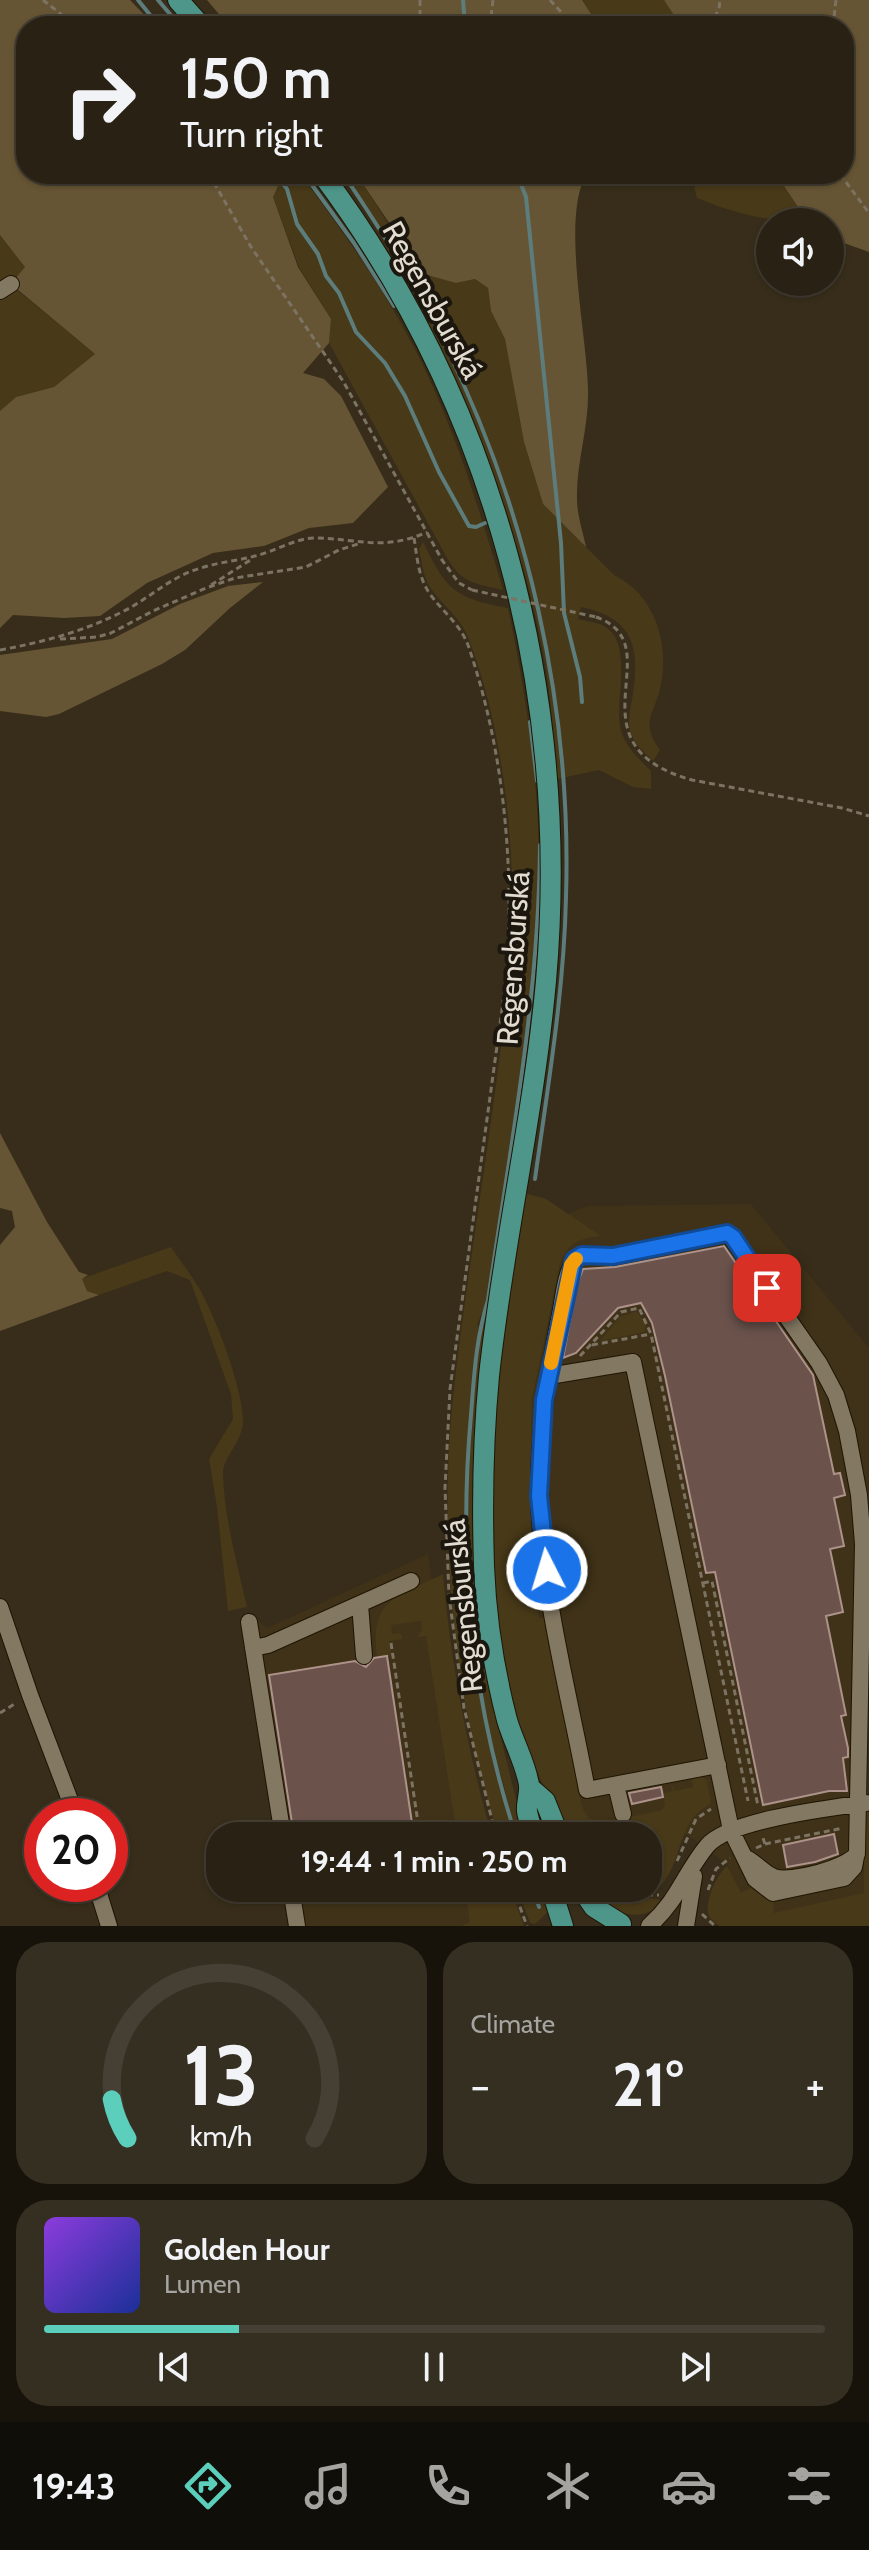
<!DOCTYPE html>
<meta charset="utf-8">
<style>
:root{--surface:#292214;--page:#352f22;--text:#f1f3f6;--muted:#a5a4a0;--line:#453f34;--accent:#5bcebc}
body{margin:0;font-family:Cabin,sans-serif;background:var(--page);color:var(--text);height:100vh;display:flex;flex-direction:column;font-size:30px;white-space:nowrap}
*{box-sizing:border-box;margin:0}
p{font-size:26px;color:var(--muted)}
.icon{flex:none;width:44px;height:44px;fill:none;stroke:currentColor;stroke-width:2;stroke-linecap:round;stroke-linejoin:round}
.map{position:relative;height:1926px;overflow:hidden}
.drawer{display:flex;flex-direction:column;gap:16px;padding:16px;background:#17130b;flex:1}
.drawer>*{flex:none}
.hud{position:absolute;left:16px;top:16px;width:838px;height:168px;border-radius:32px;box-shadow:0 2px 6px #0004,0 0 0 2px var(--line);background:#292214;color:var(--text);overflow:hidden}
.tools{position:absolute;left:756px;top:208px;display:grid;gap:16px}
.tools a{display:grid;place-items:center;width:88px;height:88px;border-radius:50%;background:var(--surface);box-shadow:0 2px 6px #0004,0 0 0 2px var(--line);font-size:40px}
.speed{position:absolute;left:24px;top:1798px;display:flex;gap:16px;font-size:40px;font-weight:700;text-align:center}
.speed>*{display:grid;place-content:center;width:104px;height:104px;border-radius:50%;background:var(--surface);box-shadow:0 2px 6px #0004,0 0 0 2px var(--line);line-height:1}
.speed .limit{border:12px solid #d22;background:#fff;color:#111}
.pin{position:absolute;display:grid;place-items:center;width:68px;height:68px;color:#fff;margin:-34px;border-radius:16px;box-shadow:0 4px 12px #0006}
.me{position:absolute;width:88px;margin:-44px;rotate:355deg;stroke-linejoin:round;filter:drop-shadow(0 0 6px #0008)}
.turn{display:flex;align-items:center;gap:28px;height:168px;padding:0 32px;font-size:36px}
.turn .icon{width:104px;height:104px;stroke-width:2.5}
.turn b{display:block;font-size:56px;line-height:68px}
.big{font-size:60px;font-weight:700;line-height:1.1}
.drawer .card{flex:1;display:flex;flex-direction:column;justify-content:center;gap:12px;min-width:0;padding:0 28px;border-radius:32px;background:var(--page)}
.drawer .dial{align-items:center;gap:0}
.dial svg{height:208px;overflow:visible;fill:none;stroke:var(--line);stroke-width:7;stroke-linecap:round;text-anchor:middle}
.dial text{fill:var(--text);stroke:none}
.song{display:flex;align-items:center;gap:24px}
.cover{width:96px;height:96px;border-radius:12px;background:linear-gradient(135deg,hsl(270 70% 55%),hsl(230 70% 35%))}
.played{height:8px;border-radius:4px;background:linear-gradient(90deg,var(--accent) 25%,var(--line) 25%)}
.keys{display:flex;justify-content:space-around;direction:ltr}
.heat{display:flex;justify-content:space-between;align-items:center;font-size:44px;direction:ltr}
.drawer .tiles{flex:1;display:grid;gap:16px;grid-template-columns:1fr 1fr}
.card:last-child{grid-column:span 2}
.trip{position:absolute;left:206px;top:1822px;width:456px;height:80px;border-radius:32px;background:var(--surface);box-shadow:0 2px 6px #0004,0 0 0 2px var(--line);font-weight:700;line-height:80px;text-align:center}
.dock{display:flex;height:128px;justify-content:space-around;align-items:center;background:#100e08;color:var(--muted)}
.dock .icon{width:56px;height:56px}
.dock .on{color:var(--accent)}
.dock b{font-size:36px;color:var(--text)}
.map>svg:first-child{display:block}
.built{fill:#3f3218}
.green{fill:#483918}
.forest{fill:#665534}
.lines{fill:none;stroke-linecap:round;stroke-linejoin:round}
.stream{stroke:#5c7d7c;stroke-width:4}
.building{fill:#6b534c;stroke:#ad928a;stroke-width:2}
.minor-casing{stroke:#1e1503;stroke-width:18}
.major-casing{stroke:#1e1503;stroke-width:22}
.path{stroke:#7c7363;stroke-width:3;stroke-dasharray:6 4;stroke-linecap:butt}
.minor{stroke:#837862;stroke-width:16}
.major{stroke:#4e958a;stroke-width:20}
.path-bridge{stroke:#7c7363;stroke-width:3;stroke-dasharray:6 4;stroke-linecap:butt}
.route-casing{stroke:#114b97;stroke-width:20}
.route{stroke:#1a73e8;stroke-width:14}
.slow{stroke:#f59e0b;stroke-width:14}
.labels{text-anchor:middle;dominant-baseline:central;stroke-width:8;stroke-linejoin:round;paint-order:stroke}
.street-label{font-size:30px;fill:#e2dcd0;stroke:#1b160e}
</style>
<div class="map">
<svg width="869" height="1926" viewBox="0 0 869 1926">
<rect width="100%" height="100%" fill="#372d1a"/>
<path class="built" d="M751 1204 869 1348 868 1895 754 1921 729 1874 728 1865 686 1834 676 1829 648 1836H582L545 1686 528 1515 531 1390 562 1222 570 1213 588 1206Z
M428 1554 465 1836H275L242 1622 257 1619 267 1628Z
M283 1888H473L478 1926H289Z"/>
<path class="green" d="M582 0H664L681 26H599Z
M268 174H300C344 233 387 293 420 359 456 433 480 511 503 590 474 583 462 584 446 556L329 343 331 319 299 267 273 197Z
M340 174H356L395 234 456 283 475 279 488 288 491 311 505 339 524 442 543 504 614 575C657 596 671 648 659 693 651 718 642 725 660 750L653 761C644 752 633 743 630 731 627 719 631 706 633 694 640 646 633 618 581 607L578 619C585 621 595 622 602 625 636 642 613 701 621 731 626 747 639 759 651 771V789L633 787 599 770 557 779C553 742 552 706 546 670 526 547 478 432 426 320L421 304 369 216Z
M691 174H776L808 222C768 222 733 213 697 198Z
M0 235 26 267 11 285 95 354 54 387 16 397 0 411Z
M423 542C447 591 455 598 508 608 526 694 539 779 539 867 538 1013 509 1156 487 1300L477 1325 479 1327 469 1423 465 1515 478 1344 489 1300 498 1247 481 1630 491 1698 525 1836H517L482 1704 469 1602 465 1523C463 1545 465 1568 467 1590 472 1675 491 1755 515 1836H499C460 1721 445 1593 448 1472 450 1405 460 1339 469 1273 485 1163 502 1053 513 943 514 841 505 734 468 637 460 616 439 603 428 584 423 573 421 560 419 549Z
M525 1193 546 1199 601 1236C580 1238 568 1243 560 1263L532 1399 530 1512 539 1618H545L582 1807 588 1818 603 1823 662 1810 665 1805 660 1782 665 1793 673 1791 670 1781 675 1791 693 1787 691 1776 697 1775 707 1780 711 1804C675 1819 684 1869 655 1891L631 1888 589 1892 587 1888H648V1836H565C545 1787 518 1735 507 1683 474 1520 499 1354 525 1193Z
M171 1247C180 1261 191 1274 199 1288 215 1315 244 1391 243 1422 242 1442 223 1458 223 1473 224 1517 237 1563 247 1607L228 1611 217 1507 209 1459 233 1419 231 1394 190 1280 167 1271 99 1295 87 1291 81 1279Z
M637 1311 646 1325 644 1332 600 1341 620 1317Z
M443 1574C451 1664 467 1749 492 1836H457L426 1636 417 1637 422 1629 421 1621 391 1625 392 1634 400 1633 403 1639 389 1641 392 1656 377 1658C369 1598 397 1597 443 1574Z
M869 1810V1926H719C718 1925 709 1917 709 1916 703 1905 717 1873 727 1866L741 1893 751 1888 764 1897 773 1898 774 1913 864 1893V1814Z
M465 1888H510L524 1926H461L470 1922Z
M517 1888H532L539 1908 534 1888H541L549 1911 535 1924 530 1923Z
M631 1895 667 1901C640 1922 624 1917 596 1900Z"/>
<path class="forest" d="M0 0H130L155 26H26V174H270L278 186 273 197 298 267 331 319 329 343 303 373 324 379 341 396 388 487 353 523 309 528 264 546 213 553 147 583 100 616 64 618 13 615 0 628V411L16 397 54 387 95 354 11 284 25 267 0 235Z
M207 0H582L599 26H229Z
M664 0H869V252L830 238V222H808L776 174H844V26H681Z
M356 174H587C560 214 588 340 588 391 589 427 576 463 577 499 577 515 583 532 586 547L543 504 524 442 505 339 491 311 488 288 475 279 456 283 424 274Z
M263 582 230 608 185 650 162 664 59 714 46 717 0 711V655L112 639 180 604 228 586Z
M0 1133 47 1222 79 1272 88 1275 82 1279 87 1291 99 1295 0 1331V1245L15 1227 12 1211 0 1208Z"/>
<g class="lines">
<path class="stream" d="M138 0 159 26
M158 0 180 26
M463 0 465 26
M275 174 287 189 297 224 318 254 326 276 339 293 356 332 385 363 405 396 439 472 469 526 476 527 485 523
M304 174 354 243 394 306
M517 174 526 197 561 543 564 613 580 677 582 702
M344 175C380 229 415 283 443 341 528 511 572 707 566 897 564 992 548 1085 535 1179
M530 722 537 781
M516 1836C471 1699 458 1558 471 1415 474 1376 476 1338 488 1300 510 1149 539 999 540 845
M533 1888 539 1907"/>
</g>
<path class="building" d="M724 1246 813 1375 834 1474 840 1473 845 1495 834 1498 844 1546 830 1549 843 1612 826 1616 846 1715 841 1716 848 1748V1757L843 1758 847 1791H829L763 1805 715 1572 706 1573 665 1376 652 1323 641 1303 618 1308 576 1353 563 1358 577 1284 583 1269 615 1267Z
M387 1656 414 1836H294L269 1675 355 1661 366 1667 374 1658Z
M661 1787 663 1797 632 1804 629 1793Z
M834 1834 838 1854 815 1862 787 1867 783 1845Z"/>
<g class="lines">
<defs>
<path id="minor" d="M0 291 11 284
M549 1376 633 1362 731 1830 755 1879 773 1893 844 1878 854 1867 857 1851 863 1544 859 1495 847 1431 836 1395 819 1363 729 1234 613 1256 582 1255C565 1263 564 1297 560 1315 548 1374 538 1435 539 1496 542 1595 569 1693 587 1790L718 1765
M360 1604 364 1656
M0 1607 30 1695 76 1816
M249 1622 283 1836
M253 1648 268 1645 411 1581
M616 1785 623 1814
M748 1859C757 1864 765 1874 774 1877 791 1883 847 1868 857 1854
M96 1884 109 1926
M291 1888 297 1926
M649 1926C679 1899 684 1874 707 1846 728 1820 831 1808 866 1803
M686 1926 694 1876"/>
<path id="major" d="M178 0 201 26
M322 174C495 405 571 695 546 981 534 1114 503 1244 489 1376 483 1439 482 1502 484 1566 486 1617 494 1670 507 1720 513 1741 526 1764 529 1785 530 1794 526 1803 527 1811 528 1819 532 1828 534 1836
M529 1787 545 1801 559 1836
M551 1888 563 1926
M581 1888 594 1907 621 1924"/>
</defs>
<use href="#minor" class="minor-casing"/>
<use href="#major" class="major-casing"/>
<path class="path" d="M43 0 76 26
M420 0V26
M550 0 574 26
M490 26 493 0
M710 26 719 9 720 0
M833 26 836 0
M209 174 251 247 343 381 442 560 459 583 472 590
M840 174 869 213
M414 538C417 556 418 575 428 591 441 611 459 622 468 645 504 750 514 863 507 973L450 1389 445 1488 449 1596 464 1708 496 1836
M211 585 252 559
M596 617C675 645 563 744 692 780L842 808 869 816
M60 639 97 637 111 633 153 611 206 588 235 578 306 567 339 550 358 544
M0 650C43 642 82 632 122 612 149 599 171 576 201 568 219 562 237 561 255 556 273 552 294 539 313 538 356 538 383 552 427 532
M592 1345 651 1334
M580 1356 621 1312 639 1308 651 1334 748 1801
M703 1583 712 1581 758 1806
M391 1643 420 1836
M0 1713 16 1703
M765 1844 843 1828
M756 1848 765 1844 763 1838
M677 1861 696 1819 711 1809
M513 1888 527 1926
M708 1890 716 1869 730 1858
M607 1894 659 1895
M702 1914 715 1926"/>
<use href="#minor" class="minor"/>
<use href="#major" class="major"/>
<path class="path-bridge" d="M472 590 596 617"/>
</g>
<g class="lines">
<defs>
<path id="route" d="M547 1570 539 1496 544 1400 574 1260 582 1255 613 1256 727 1233 733 1237 767 1288"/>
</defs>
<use href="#route" class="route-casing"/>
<use href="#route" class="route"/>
<path class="slow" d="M551 1363 571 1265 576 1259"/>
</g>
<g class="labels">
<g class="street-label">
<text transform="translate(433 300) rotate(61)">Regensburská</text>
<text transform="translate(513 958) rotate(-86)">Regensburská</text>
<text transform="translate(463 1606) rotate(-96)">Regensburská</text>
</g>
</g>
</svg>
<div class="tools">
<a><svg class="icon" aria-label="sound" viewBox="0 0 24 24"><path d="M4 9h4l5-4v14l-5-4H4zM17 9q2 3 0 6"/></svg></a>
</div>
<div class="speed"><div class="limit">20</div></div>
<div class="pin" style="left:767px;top:1288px;background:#d93025"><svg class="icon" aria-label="arrive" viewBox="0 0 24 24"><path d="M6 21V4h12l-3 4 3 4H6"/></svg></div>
<svg class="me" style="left:547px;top:1570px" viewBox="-20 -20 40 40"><circle r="17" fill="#1a73e8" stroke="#fff" stroke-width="3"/><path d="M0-11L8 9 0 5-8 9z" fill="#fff"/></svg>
<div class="trip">19:44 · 1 min · 250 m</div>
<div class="hud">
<div class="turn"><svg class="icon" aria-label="right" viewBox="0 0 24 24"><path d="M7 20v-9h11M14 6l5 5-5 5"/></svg><div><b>150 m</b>Turn right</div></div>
</div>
</div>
<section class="drawer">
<div class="tiles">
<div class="card dial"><svg viewBox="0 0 100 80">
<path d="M14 69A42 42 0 1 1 86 69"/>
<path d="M14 69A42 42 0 0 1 8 54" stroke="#5bcebc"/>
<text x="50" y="56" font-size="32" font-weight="700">13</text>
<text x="50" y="72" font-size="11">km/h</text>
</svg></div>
<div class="card"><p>Climate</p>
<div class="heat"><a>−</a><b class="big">21°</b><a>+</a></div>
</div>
<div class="card">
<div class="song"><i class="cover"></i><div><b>Golden Hour</b><p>Lumen</p></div></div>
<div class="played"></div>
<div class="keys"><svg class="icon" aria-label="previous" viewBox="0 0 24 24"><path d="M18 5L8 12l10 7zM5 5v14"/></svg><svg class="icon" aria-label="pause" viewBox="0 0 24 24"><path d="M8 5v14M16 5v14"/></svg><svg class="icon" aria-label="next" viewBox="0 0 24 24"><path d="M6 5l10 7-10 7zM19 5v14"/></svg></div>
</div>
</div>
</section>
<nav class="dock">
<b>19:43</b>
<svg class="icon on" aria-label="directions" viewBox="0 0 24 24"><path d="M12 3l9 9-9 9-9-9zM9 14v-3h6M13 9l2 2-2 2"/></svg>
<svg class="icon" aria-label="music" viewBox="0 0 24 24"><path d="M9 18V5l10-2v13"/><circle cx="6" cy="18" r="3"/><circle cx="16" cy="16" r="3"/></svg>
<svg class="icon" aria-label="phone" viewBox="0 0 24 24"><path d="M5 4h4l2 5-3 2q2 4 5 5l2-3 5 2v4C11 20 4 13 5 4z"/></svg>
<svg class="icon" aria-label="climate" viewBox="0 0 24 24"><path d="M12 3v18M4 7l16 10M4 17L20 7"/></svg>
<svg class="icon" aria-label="car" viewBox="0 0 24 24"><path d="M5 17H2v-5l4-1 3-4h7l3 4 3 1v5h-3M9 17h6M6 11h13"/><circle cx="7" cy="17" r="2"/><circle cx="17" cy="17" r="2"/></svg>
<svg class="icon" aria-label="filters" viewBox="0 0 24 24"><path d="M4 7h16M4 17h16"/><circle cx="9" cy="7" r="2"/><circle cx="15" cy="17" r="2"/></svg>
</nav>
